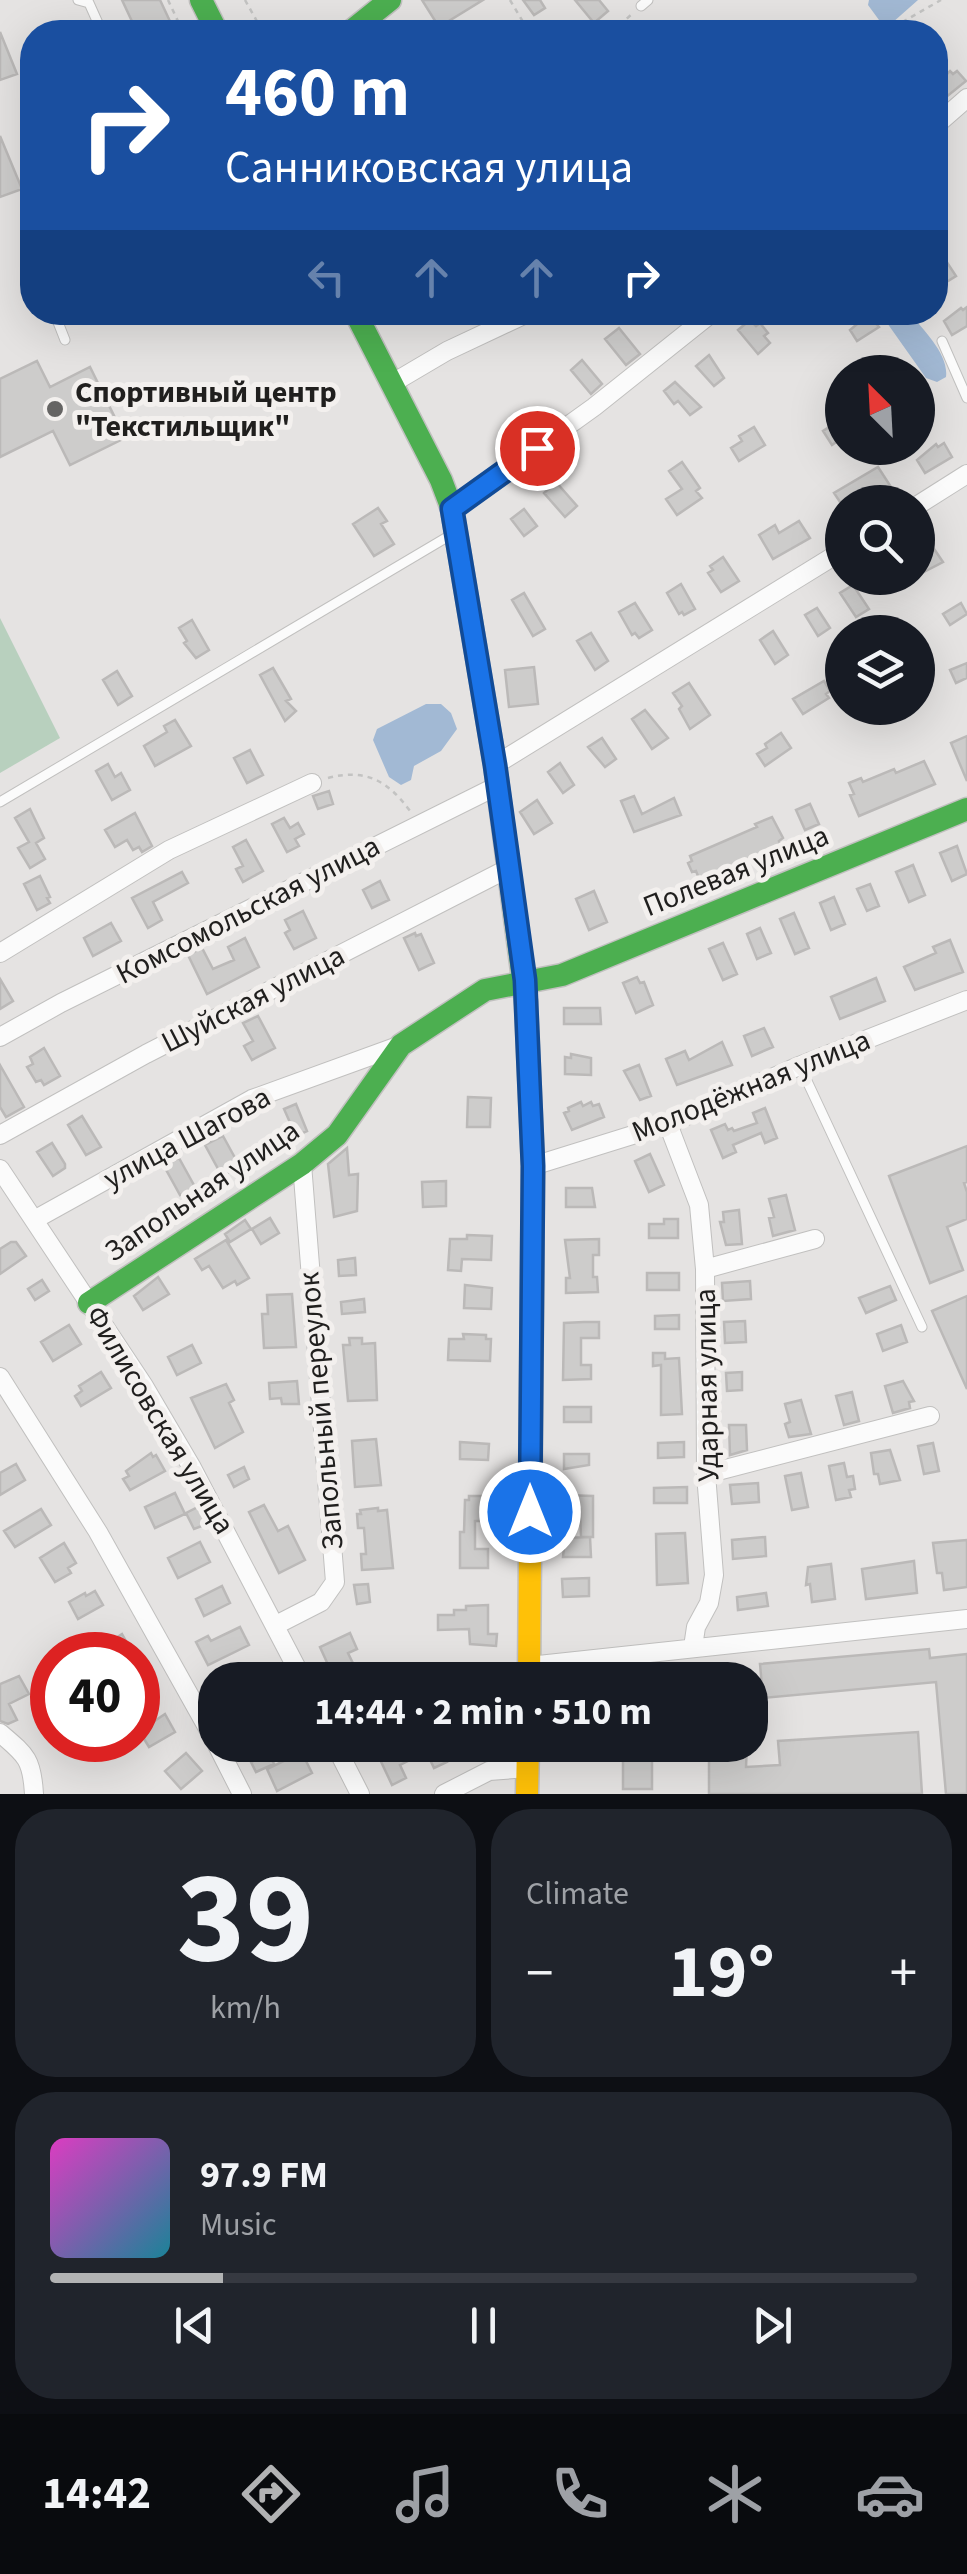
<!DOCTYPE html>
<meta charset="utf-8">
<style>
:root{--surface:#171b24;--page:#20242c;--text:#f1f3f6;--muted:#9ea1a6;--line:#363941;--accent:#b2b3b4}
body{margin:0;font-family:"Source Sans 3",sans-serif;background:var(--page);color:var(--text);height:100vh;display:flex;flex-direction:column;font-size:38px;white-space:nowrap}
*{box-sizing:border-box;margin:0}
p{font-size:32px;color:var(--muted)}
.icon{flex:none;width:55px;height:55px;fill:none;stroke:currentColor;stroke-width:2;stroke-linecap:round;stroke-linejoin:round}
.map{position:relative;height:1794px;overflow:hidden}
.drawer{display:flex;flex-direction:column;gap:15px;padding:15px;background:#0d0f14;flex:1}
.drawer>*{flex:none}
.hud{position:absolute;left:20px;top:20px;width:928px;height:305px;border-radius:40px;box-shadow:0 10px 40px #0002;background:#1a4fa0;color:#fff;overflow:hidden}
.needle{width:65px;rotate:336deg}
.controls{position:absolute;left:825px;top:355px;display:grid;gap:20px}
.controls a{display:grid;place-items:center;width:110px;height:110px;border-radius:50%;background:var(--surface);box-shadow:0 10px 40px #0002;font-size:50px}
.speed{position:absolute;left:30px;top:1632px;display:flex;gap:20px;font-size:50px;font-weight:700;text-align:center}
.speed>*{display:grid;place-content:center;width:130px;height:130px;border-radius:50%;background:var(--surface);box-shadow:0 10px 40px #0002;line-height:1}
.speed .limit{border:15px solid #d22;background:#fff;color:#111}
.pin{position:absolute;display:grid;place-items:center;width:85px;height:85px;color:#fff;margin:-42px;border:5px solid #fff;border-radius:50%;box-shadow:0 2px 10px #0007}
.me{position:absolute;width:110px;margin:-55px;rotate:0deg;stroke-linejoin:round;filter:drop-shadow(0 0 8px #0008)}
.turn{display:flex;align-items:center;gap:35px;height:210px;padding:0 40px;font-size:45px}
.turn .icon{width:130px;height:130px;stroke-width:2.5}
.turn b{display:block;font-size:70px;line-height:85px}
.lanes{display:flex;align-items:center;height:95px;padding:0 40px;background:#0003;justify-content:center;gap:50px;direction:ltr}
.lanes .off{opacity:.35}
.big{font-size:75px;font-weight:700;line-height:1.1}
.drawer .tile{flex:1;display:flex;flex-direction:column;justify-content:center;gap:15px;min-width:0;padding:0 35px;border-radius:40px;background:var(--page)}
.drawer .dial{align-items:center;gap:0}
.dial b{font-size:130px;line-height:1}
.song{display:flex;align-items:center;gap:30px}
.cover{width:120px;height:120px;border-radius:15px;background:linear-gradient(135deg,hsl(310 70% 55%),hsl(190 70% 35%))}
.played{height:10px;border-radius:5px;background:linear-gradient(90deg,var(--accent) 20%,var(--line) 20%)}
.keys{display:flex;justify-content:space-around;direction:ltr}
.heat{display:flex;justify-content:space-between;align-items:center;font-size:55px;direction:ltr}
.drawer .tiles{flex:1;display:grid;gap:15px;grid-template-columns:1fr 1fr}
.tile:last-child{grid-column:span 2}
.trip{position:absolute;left:198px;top:1662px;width:570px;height:100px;border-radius:40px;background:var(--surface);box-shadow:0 10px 40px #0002;font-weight:700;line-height:100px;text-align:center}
.tab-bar{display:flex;height:160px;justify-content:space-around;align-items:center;background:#090b0e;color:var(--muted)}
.tab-bar .icon{width:70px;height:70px}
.tab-bar .active{color:var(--accent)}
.tab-bar b{font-size:45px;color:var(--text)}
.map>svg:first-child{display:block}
.green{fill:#b8d0be}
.water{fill:#a2b9d4}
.building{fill:#cdcccb;stroke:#bbb9b8;stroke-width:2.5}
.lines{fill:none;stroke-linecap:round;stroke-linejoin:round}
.lane-casing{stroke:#c1c0bf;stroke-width:11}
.street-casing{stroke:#c1c0bf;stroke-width:20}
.fast-casing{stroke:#c1c0bf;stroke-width:25}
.slow-casing{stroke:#c1c0bf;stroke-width:25}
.path{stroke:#c3c3c2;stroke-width:2.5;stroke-dasharray:5 5;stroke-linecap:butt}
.lane{stroke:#fbfbfb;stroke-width:9}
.street{stroke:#fbfbfb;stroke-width:18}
.fast{stroke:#4caf50;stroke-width:22}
.slow{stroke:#ffc107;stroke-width:22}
.route-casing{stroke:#114b97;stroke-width:25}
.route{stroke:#1a73e8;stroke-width:18}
.poi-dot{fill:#656463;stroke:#f3f0ee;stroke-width:4}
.labels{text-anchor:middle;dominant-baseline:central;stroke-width:10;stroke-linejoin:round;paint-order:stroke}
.poi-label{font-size:30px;font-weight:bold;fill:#201f1e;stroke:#f3f0ee;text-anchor:start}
.street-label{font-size:30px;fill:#201f1e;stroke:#f3f0ee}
</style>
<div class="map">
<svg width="967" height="1794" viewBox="0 0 967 1794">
<rect width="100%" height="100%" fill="#e5e3e2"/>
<path class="green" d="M0 618 60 738 0 773Z"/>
<path class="water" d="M869 0H918L892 23 879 20 868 5Z
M880 313H910C923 330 949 354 946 377L937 382 926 378Z
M426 704H441L451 713 457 729 441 751 414 766 411 780 401 785 389 777 373 740 377 729Z"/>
<path class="building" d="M122 0H160L175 32H137Z
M422 0H483L439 27Z
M523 0H540L545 8 534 15Z
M575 0H599L608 11 594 23Z
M0 32 17 74 0 80Z
M935 69 943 78 950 71 953 74 957 71 966 81 935 106Z
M0 136 22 189 0 197Z
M935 244 956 276 935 289Z
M967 307V326L952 335 944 321 961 308 963 310Z
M868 315 879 327 857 341 850 330Z
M750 320 756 326 760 323 768 333 764 336 770 343 758 354 738 330Z
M619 328 640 354 626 365 605 339Z
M709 355 724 378 714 386 696 366Z
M582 360 602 384 591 394 571 370Z
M37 361 50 387 90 367 125 438 70 465 53 431 0 457V379Z
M675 382 701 407 690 415 678 401 674 404 664 391Z
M842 419V438L832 445 823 431Z
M754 427 765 445 739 461 731 448 742 441 739 436Z
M944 443 952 457 925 473 917 460 936 444 938 447Z
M682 462 700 488 696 491 702 498 677 515 666 499 682 489 669 471Z
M878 467 893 490 873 502H840L834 493Z
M556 482 577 506 565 517 544 493Z
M378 508 387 521 381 524 394 544 374 556 353 524Z
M524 509 537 526 524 536 511 519Z
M799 521 810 538 773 559 759 535 775 525 779 533Z
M928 540 943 562 918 575V546Z
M723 557 739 581 721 592 708 573 713 570 710 566Z
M681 584 695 609 684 615 682 612 679 614 667 593Z
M853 585 869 609 856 617 840 593Z
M524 593 545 629 533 636 512 600Z
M635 603 652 630 639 638 635 633 632 635 619 612Z
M961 603 967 614 950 625 943 614Z
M817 608 830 628 818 636 805 615Z
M192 620 209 650 196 658 184 643 187 641 179 628Z
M773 631 788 655 775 664 760 640Z
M591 633 608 661 595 670 577 641Z
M967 663V678L956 683 950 670Z
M534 667 538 704 509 707 505 670Z
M273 668 291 699 286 701 296 711 285 721 260 675Z
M117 671 132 696 118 705 103 680Z
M824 681 830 691 826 694 829 698 803 714 793 699Z
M689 683 710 715 690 729 679 709 682 706 673 693Z
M645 710 668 738 652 749 632 719Z
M175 720 191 746 155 766 144 746 167 732 164 726Z
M781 733 791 748 765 766 757 754 767 748 765 744Z
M967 736V781L951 743Z
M602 738 616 759 605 767 588 747Z
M250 750 263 775 247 783 234 758Z
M924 761 935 784 859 816 850 795 854 794 849 783 861 778 863 782 894 769 896 773Z
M560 763 574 785 563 793 548 772Z
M108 764 115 777 121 773 130 790 112 800 96 771Z
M329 791 333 804 318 809 313 796Z
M634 796 642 814 674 798 681 815 634 832 621 801Z
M537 800 552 823 534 834 520 812Z
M810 804 819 824 805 830 796 810Z
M30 809 44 838 36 843 45 859 30 868 18 848 29 842 15 818Z
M135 813 152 846 142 852 139 847 133 850 127 840 115 847 105 830Z
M772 817 783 838 779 841 781 845 700 881 696 871 692 872 688 863 692 861 690 856 757 827 755 824Z
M284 818 290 828 298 823 304 834 295 839 299 846 287 852 272 824Z
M246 840 263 871 243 882 236 869 243 866 233 847Z
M957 846 967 874 952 881 940 853Z
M913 865 925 895 909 902 896 872Z
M182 872 188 883 153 902 162 920 148 928 132 898Z
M40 876 50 897 47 898 50 903 37 910 24 884Z
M380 881 389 900 372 908 363 890Z
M870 884 879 906 867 911 857 889Z
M594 891 607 922 589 930 576 899Z
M834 897 845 924 831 930 820 903Z
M303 911 316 938 294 949 285 933 290 930 285 920Z
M794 913 809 948 795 954 780 919Z
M111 923 121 941 93 956 84 938Z
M760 928 771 953 757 959 747 934Z
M415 933 416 936 421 934 434 963 419 970 404 938Z
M245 938 259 967 207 994 188 955 202 948 213 969 234 960 228 947Z
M950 940 963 972 915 990 904 967 936 953 933 947Z
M723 943 737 974 723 980 709 949Z
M637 977 640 983 644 982 653 1005 636 1013 623 983Z
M876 978 885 1001 840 1019 831 997Z
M0 979 13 1001 0 1009Z
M564 1008H600L601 1024H564Z
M258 1016 275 1048 252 1060 244 1046 253 1041 243 1023Z
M764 1028 773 1047 752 1056 744 1036Z
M722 1042 732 1065 677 1085 666 1059 685 1051 689 1060Z
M44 1048 60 1076 44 1085 41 1080 36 1082 27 1067 33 1064 30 1057Z
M571 1054 591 1058V1075L565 1074V1057L571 1058Z
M0 1065 24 1107 6 1117 0 1107Z
M639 1065 651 1096 640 1100 624 1071Z
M468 1097 491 1098 490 1127H467Z
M581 1102 583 1106 591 1102 593 1106 599 1104 604 1117 572 1130 564 1113 569 1111 568 1108Z
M296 1104 307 1131 296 1136 284 1109Z
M765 1108 777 1138 765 1143 761 1133 733 1145 736 1152 723 1158 711 1130 725 1124 728 1130 732 1128 734 1131 757 1123 753 1113Z
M82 1116 101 1147 86 1155 68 1125Z
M223 1136 240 1167 222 1176 205 1145Z
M52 1143 65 1164V1168L53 1176 37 1152Z
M967 1146V1182L964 1183 967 1192V1219L947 1227 963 1270 930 1283 889 1176Z
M347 1148 349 1175 358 1174 357 1211 334 1217 328 1164Z
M650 1154 664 1185 649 1192 635 1161Z
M179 1158 195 1187 180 1195 164 1166Z
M446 1181V1206L423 1207 422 1182Z
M566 1188H592L595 1207H566Z
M786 1195 795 1230 773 1236 769 1218 774 1217 769 1199Z
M739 1210 742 1244 726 1245 720 1222H724L723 1212Z
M270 1218 279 1233 261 1244 252 1229Z
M664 1219H678V1238H649V1224H664Z
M245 1220 251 1229 230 1242 225 1234Z
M467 1235 492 1236 491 1260 462 1259 461 1271 448 1270 450 1239H467Z
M599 1239V1255H593V1277H597L598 1292 566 1293V1278H570L565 1240Z
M226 1240 249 1278 237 1285 235 1281 223 1288 209 1266 202 1270 195 1259Z
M11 1242H16L26 1256 0 1274V1249Z
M355 1258 356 1275 339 1276 338 1260Z
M647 1273H679V1290H647Z
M158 1277 169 1294 143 1310 134 1296Z
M42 1280 49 1291 35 1300 28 1289Z
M750 1281 751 1299 723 1301 722 1283Z
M465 1285 492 1288 491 1309 464 1308Z
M890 1286 896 1300 866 1313 859 1298Z
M292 1294 296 1347 264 1348 262 1314H268L267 1295Z
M967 1296V1389L932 1311Z
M364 1299 365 1312 342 1314 341 1302Z
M679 1315V1329H655V1316Z
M745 1321 746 1342 725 1343 724 1322Z
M584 1322H599V1338H581V1365H591V1379L563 1380 564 1323Z
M69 1325 81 1344 53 1361 41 1342Z
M901 1325 907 1342 883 1351 877 1334Z
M463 1334 486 1335V1339H491L490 1361 448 1360 449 1339H464Z
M349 1338H362V1344L375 1343 377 1400 348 1401 343 1345H350Z
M192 1345 201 1363 177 1375 168 1357Z
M653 1353H665V1359L679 1358 682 1414 661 1415V1365L653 1366Z
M101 1372 111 1388 81 1406 75 1396 82 1391 79 1386Z
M742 1372V1390L727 1391 726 1373Z
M297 1381 299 1404H282L281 1398 270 1399 269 1383Z
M903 1381 914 1401 909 1402 910 1408 893 1413 885 1386Z
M226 1384 234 1400 229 1403 243 1432 215 1448 191 1398Z
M852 1392 859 1421 844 1425 836 1396Z
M801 1400 811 1434 789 1437 785 1424 790 1422 785 1404Z
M564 1407H591V1422H564Z
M729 1425H746L747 1450 730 1455Z
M376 1439 381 1485 355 1487 352 1441Z
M460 1442 489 1444 488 1460 460 1459Z
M684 1442V1457L658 1458V1443Z
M933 1443 939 1471 924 1474 918 1446Z
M890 1450 900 1480 880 1484 878 1474H874L871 1453Z
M151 1453 153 1457 156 1455 165 1471 130 1490 123 1479 129 1476 126 1471Z
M564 1454H589V1465L564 1469Z
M844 1463 847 1477 853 1476 855 1489 849 1490 851 1497 836 1500 829 1466Z
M16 1464 25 1480 0 1495V1473Z
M244 1467 249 1479 234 1487 228 1475Z
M801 1473 808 1507 792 1510 785 1476Z
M758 1483 759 1502 732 1504 730 1485Z
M687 1487V1503H654V1488Z
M175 1493 185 1514 155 1528 145 1507Z
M562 1495 593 1496V1537H581L580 1509H562Z
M469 1496H488L487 1521H475V1549H488V1568H460V1532H464L465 1500H469Z
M264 1505 278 1531 288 1526 305 1560 279 1573 249 1512Z
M198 1507 207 1524 194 1529 186 1513Z
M378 1508V1511L387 1510 393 1568 362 1570 361 1554H366L364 1528H358L357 1514H361L360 1510Z
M41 1509 51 1525 15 1547 4 1531Z
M685 1533 688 1583 657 1585 656 1534Z
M590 1537 591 1557H563L565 1538Z
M765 1537 766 1556 733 1559 732 1540Z
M967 1540V1587L944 1590 942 1573H937L933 1543Z
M200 1542 210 1562 178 1578 168 1558Z
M64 1543 76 1563 68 1568 71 1573 55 1582 40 1558Z
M914 1561 917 1593 866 1599 862 1569Z
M831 1564 835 1599 812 1602 810 1584 806 1585 808 1567Z
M589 1578V1596L563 1597 562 1579Z
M368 1584 370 1602 357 1604 354 1585Z
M222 1586 230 1603 204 1616 196 1599Z
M95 1591 103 1605 78 1619 69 1602 85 1593 86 1596Z
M766 1593 768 1606 738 1610 737 1597Z
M488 1605V1634H497L496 1646 470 1644 469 1629 438 1630V1615H454V1610H466V1606Z
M240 1627 249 1645 208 1665 196 1642 208 1636 211 1641Z
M350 1633 357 1649 348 1653 361 1680H335L320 1647Z
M122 1634 134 1655H98L112 1647 110 1642Z
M929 1649 930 1658 967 1654V1794H946L936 1682 763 1698 760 1664Z
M263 1667 269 1680H235Z
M138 1668 153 1694 138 1704Z
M19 1676 29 1694 9 1704 17 1720 8 1724 0 1721V1684Z
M165 1714 175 1732 149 1747 141 1734 149 1730 147 1726Z
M918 1732 922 1794H709V1745H747L746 1767 780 1765 778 1741Z
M439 1745 447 1762 434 1768 426 1751Z
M623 1745H652V1789H623Z
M391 1746 394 1752 406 1746 412 1759 400 1765 406 1778 392 1785 377 1753Z
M186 1753 202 1771 181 1789 165 1771Z
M269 1754 274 1764 256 1772 251 1762Z
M298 1754 301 1759 304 1757 312 1773 277 1791 267 1769Z"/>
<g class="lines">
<defs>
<path id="lane" d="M78 0 89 3 102 32
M641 6 648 0
M32 193 30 226 32 245
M54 312 65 340
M942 341 967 398
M0 802 454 533
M800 1066 922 1327"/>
<path id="street" d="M935 126 967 98
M391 384 447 351 530 312
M918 505 967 474
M452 509 594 407 713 312
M495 765 842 551
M0 953 169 850 312 783
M0 1037 61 1003 497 786
M668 1124 699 1205 705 1269 706 1474 714 1575 709 1603 696 1627 693 1647
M0 1135 146 1054 509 868
M533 1166 668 1124 799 1066 967 1000
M0 1169 144 1386 191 1466 303 1680
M34 1220 252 1099 401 1045
M705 1269 815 1239
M0 1377 98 1532 215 1741
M706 1474 930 1416
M276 1625 321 1602 335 1582 302 1164
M529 1666 967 1619
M0 1733C26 1755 32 1759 34 1794
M217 1745 242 1794
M335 1745 360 1794
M444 1794 489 1771 528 1768"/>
<path id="fast" d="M201 0 217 32
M350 32 390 0
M355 312 441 480 452 509 495 765 526 1002
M89 1303 302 1164 337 1135 401 1045 485 990 562 975 967 809"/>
<path id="slow" d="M526 1002 533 1166 529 1680
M527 1794 528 1745"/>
</defs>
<use href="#lane" class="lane-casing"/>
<use href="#street" class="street-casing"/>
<use href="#fast" class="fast-casing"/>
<use href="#slow" class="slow-casing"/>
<path class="path" d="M168 0 183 32
M245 0 263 32
M510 0 529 32
M612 32 633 13
M885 32 941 0
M328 778C366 768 388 781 410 811"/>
<use href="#lane" class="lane"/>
<use href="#street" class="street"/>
<use href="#fast" class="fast"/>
<use href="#slow" class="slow"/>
</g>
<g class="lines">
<defs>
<path id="route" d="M530 1512 533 1166 525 980 495 765 452 509 537 448"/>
</defs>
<use href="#route" class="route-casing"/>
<use href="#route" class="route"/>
</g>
<circle class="poi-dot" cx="55" cy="409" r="10"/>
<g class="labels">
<g class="poi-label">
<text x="75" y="392">Спортивный центр<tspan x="75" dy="34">"Текстильщик"</tspan></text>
</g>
<g class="street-label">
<text transform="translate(736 871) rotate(-22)">Полевая улица</text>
<text transform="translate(248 910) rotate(-27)">Комсомольская улица</text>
<text transform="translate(253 999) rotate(-27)">Шуйская улица</text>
<text transform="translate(751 1086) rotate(-22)">Молодёжная улица</text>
<text transform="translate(187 1138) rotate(-28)">улица Шагова</text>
<text transform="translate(202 1191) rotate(-34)">Запольная улица</text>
<text transform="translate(707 1385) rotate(-91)">Ударная улица</text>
<text transform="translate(321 1411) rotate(-95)">Запольный переулок</text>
<text transform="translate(160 1420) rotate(59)">Филисовская улица</text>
</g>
</g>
</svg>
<div class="controls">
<a><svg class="needle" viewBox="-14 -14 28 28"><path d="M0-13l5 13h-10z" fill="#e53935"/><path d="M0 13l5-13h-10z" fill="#9ea1a6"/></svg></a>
<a><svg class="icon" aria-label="search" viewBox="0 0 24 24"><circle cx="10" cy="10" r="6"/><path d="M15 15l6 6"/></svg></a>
<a><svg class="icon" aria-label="layers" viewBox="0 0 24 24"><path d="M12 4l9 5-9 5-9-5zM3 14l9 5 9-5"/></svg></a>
</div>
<div class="speed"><div class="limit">40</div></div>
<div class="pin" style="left:537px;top:448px;background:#d93025"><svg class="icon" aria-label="arrive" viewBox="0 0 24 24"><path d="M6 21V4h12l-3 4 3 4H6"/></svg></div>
<svg class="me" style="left:530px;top:1512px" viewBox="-20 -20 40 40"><circle r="17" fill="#1a73e8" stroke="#fff" stroke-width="3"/><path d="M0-11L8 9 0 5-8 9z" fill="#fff"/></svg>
<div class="trip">14:44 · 2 min · 510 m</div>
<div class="hud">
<div class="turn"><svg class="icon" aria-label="right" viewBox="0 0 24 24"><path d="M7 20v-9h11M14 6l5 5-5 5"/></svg><div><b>460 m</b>Санниковская улица</div></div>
<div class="lanes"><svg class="icon off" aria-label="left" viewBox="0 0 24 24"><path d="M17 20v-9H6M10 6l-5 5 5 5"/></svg><svg class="icon off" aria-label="ahead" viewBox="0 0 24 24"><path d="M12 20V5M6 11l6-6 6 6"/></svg><svg class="icon off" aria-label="ahead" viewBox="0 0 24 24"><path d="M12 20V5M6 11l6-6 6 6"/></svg><svg class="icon" aria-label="right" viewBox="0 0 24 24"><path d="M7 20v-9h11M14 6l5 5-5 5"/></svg></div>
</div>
</div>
<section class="drawer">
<div class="tiles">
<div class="tile dial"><b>39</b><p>km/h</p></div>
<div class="tile"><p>Climate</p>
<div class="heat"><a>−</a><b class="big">19°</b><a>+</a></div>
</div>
<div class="tile">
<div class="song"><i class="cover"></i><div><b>97.9 FM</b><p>Music</p></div></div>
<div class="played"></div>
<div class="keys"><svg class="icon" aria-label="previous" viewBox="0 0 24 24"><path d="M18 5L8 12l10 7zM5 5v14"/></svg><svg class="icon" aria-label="pause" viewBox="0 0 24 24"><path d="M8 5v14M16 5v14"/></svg><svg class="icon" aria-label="next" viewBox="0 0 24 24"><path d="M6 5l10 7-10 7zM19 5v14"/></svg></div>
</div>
</div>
</section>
<nav class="tab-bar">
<b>14:42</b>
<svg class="icon active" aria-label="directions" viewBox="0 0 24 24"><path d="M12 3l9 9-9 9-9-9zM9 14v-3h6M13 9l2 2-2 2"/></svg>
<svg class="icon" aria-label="music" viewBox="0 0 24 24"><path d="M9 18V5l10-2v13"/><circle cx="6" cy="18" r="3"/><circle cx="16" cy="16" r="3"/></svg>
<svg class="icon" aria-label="phone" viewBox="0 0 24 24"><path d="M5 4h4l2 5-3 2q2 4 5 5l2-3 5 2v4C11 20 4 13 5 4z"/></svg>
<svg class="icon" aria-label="climate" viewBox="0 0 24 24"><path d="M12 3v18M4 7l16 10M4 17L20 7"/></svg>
<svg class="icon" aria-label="car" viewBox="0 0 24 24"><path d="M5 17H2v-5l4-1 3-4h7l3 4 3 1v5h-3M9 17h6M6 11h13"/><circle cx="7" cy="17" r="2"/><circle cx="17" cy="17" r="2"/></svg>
</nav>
